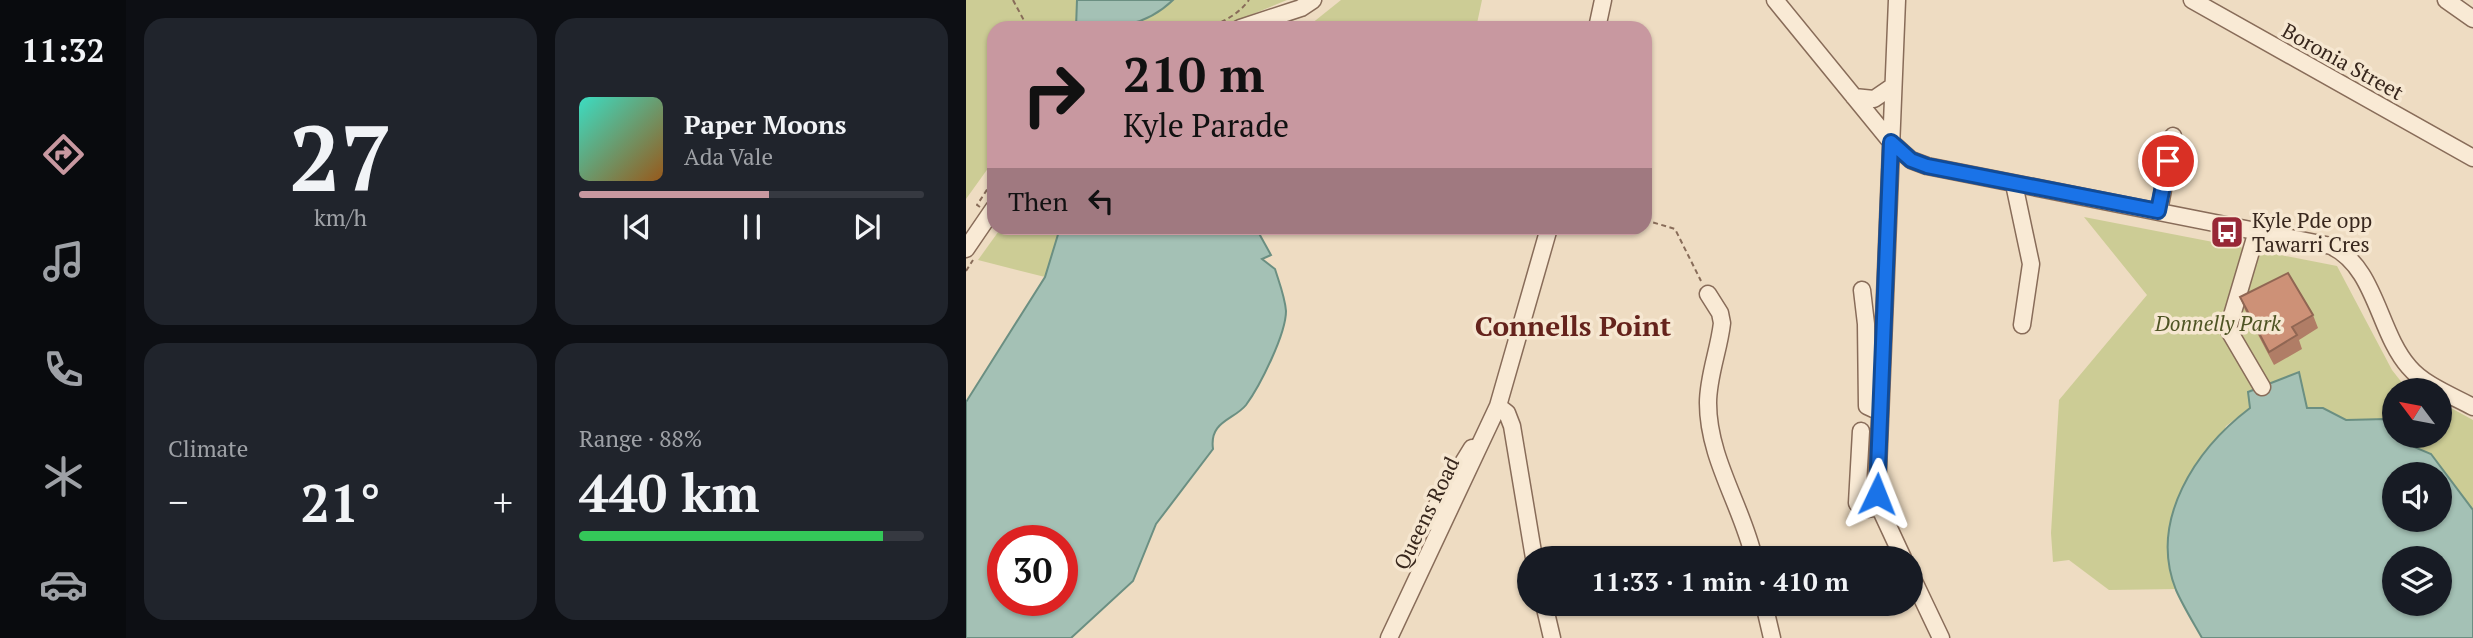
<!DOCTYPE html>
<meta charset="utf-8">
<style>
:root{--surface:#171b24;--page:#20242c;--text:#f1f3f6;--muted:#9ea1a6;--line:#363941;--accent:#c898a0}
body{margin:0;font-family:"PT Serif",serif;background:var(--page);color:var(--text);height:100vh;display:flex;flex-direction:column;font-size:26px;white-space:nowrap}
*{box-sizing:border-box;margin:0}
p{font-size:23px;color:var(--muted)}
.icon{flex:none;width:38px;height:38px;fill:none;stroke:currentColor;stroke-width:2;stroke-linecap:round;stroke-linejoin:round}
.map{position:relative;flex:1;overflow:hidden}
.panel{display:flex;flex-direction:column;gap:18px;padding:18px;background:#0d0f14;width:840px}
.panel>*{flex:none}
.top-card{position:absolute;left:21px;top:21px;width:665px;height:214px;border-radius:21px;box-shadow:0 2px 5px #0004;background:#c898a0;color:#111;overflow:hidden}
.needle{width:46px;rotate:302deg}
.buttons{position:absolute;left:1416px;top:378px;display:grid;gap:14px}
.buttons a{display:grid;place-items:center;width:70px;height:70px;border-radius:50%;background:var(--surface);box-shadow:0 2px 5px #0004;font-size:35px}
.speed{position:absolute;left:21px;top:525px;display:flex;gap:14px;font-size:35px;font-weight:700;text-align:center}
.speed>*{display:grid;place-content:center;width:91px;height:91px;border-radius:50%;background:var(--surface);box-shadow:0 2px 5px #0004;line-height:1}
.speed .limit{border:10px solid #d22;background:#fff;color:#111}
.pin{position:absolute;display:grid;place-items:center;width:60px;height:60px;color:#fff;margin:-30px;border:4px solid #fff;border-radius:50%;box-shadow:0 2px 7px #0007}
.me{position:absolute;width:77px;margin:-38px;rotate:2deg;stroke-linejoin:round;filter:drop-shadow(0 0 5px #0008)}
.turn{display:flex;align-items:center;gap:24px;height:147px;padding:0 21px;font-size:32px}
.turn .icon{width:91px;height:91px;stroke-width:2.5}
.turn b{display:block;font-size:49px;line-height:60px}
.then{display:flex;align-items:center;height:66px;padding:0 21px;background:#0003;gap:14px;font-size:26px}
.big{font-size:52px;font-weight:700;line-height:1.1}
.panel .widget{flex:1;display:flex;flex-direction:column;justify-content:center;gap:10px;min-width:0;padding:0 24px;border-radius:21px;background:var(--page)}
.panel .dial{align-items:center;gap:0}
.dial b{font-size:91px;line-height:1}
.song{display:flex;align-items:center;gap:21px}
.cover{width:84px;height:84px;border-radius:10px;background:linear-gradient(135deg,hsl(170 70% 55%),hsl(30 70% 35%))}
.played{height:7px;border-radius:4px;background:linear-gradient(90deg,var(--accent) 55%,var(--line) 55%)}
.keys{display:flex;justify-content:space-around;direction:ltr}
.heat{display:flex;justify-content:space-between;align-items:center;font-size:38px;direction:ltr}
.charge{height:10px;border-radius:5px;background:linear-gradient(90deg,#34c759 88%,var(--line) 0)}
.panel .tiles{flex:1;display:grid;gap:18px;grid-template-columns:repeat(2,1fr)}
.trip{position:absolute;left:551px;top:546px;width:406px;height:70px;border-radius:35px;background:var(--surface);box-shadow:0 2px 5px #0004;font-weight:700;line-height:70px;text-align:center}
main{display:flex;flex:1;min-height:0}
.tabs{display:flex;flex-direction:column;width:126px;justify-content:space-around;align-items:center;background:#090b0e;color:var(--muted)}
.tabs .icon{width:49px;height:49px}
.tabs .on{color:var(--accent)}
.tabs b{font-size:32px;color:var(--text)}
.map>svg:first-child{display:block}
.green{fill:#cccc95}
.water{fill:#a4c1b5;stroke:#6b8f82;stroke-width:2;fill-rule:evenodd}
.lines{fill:none;stroke-linecap:round;stroke-linejoin:round}
.minor-casing{stroke:#886c59;stroke-width:19}
.path{stroke:#886c59;stroke-width:2;stroke-dasharray:5 3.5;stroke-linecap:butt}
.minor{stroke:#f9ead5;stroke-width:16}
.wall{fill:#b07d66}
.building{fill:#cd9177;stroke:#906653;stroke-width:2}
.route-casing{stroke:#114b97;stroke-width:18}
.route{stroke:#1a73e8;stroke-width:12}
.labels{text-anchor:middle;dominant-baseline:central;stroke-width:7;stroke-linejoin:round;paint-order:stroke}
.street-label{font-size:21px;fill:#38271d;stroke:#f6e7d1}
.poi-label{font-size:21px;fill:#38271d;stroke:#f6e7d1;text-anchor:start}
.park-label{font-size:21px;font-style:italic;fill:#4e5424;stroke:#f6e7d1}
.district-label{font-size:28px;font-weight:bold;fill:#65231c;stroke:#f6e7d1}
</style>
<main>
<nav class="tabs">
<b>11:32</b>
<svg class="icon on" aria-label="directions" viewBox="0 0 24 24"><path d="M12 3l9 9-9 9-9-9zM9 14v-3h6M13 9l2 2-2 2"/></svg>
<svg class="icon" aria-label="music" viewBox="0 0 24 24"><path d="M9 18V5l10-2v13"/><circle cx="6" cy="18" r="3"/><circle cx="16" cy="16" r="3"/></svg>
<svg class="icon" aria-label="phone" viewBox="0 0 24 24"><path d="M5 4h4l2 5-3 2q2 4 5 5l2-3 5 2v4C11 20 4 13 5 4z"/></svg>
<svg class="icon" aria-label="climate" viewBox="0 0 24 24"><path d="M12 3v18M4 7l16 10M4 17L20 7"/></svg>
<svg class="icon" aria-label="car" viewBox="0 0 24 24"><path d="M5 17H2v-5l4-1 3-4h7l3 4 3 1v5h-3M9 17h6M6 11h13"/><circle cx="7" cy="17" r="2"/><circle cx="17" cy="17" r="2"/></svg>
</nav>
<section class="panel">
<div class="tiles">
<div class="widget dial"><b>27</b><p>km/h</p></div>
<div class="widget">
<div class="song"><i class="cover"></i><div><b>Paper Moons</b><p>Ada Vale</p></div></div>
<div class="played"></div>
<div class="keys"><svg class="icon" aria-label="previous" viewBox="0 0 24 24"><path d="M18 5L8 12l10 7zM5 5v14"/></svg><svg class="icon" aria-label="pause" viewBox="0 0 24 24"><path d="M8 5v14M16 5v14"/></svg><svg class="icon" aria-label="next" viewBox="0 0 24 24"><path d="M6 5l10 7-10 7zM19 5v14"/></svg></div>
</div>
<div class="widget"><p>Climate</p>
<div class="heat"><a>−</a><b class="big">21°</b><a>+</a></div>
</div>
<div class="widget"><p>Range · 88%</p><b class="big">440 km</b><div class="charge"></div></div>
</div>
</section>
<div class="map">
<svg width="1507" height="638" viewBox="0 0 1507 638">
<rect width="100%" height="100%" fill="#eedcc2"/>
<path class="green" d="M0 0H321L260 25 243 28H28V160L0 199Z
M375 0H516L510 28H340Z
M1118 217 1371 266 1426 370 1437 384 1450 390H1428V426L1420 419 1380 420 1357 408H1341L1332 372 1282 392 1284 408 1260 426 1202 557 1210 589 1143 590 1103 560 1087 562 1085 533 1093 400 1181 295Z
M35 228H94L79 277 12 260Z
M1474 402 1507 420V510L1465 454 1448 447 1437 436H1474Z"/>
<path class="water" d="M111 0H207C178 28 148 28 110 28Z
M94 228H290L305 255 296 259 309 269C313 282 319 297 320 311 320 334 294 386 280 405 268 420 243 421 247 449L190 524 167 581 105 638H0V402L79 277ZM37 541H96V600H37Z
M1333 372 1341 408H1357L1380 420 1420 419 1428 426V436H1437L1448 447 1465 454 1507 510V638H1236C1227 622 1217 606 1210 590 1182 520 1230 449 1284 408L1282 392ZM1428 474H1474V520H1428ZM1428 558H1474V604H1428Z"/>
<g class="lines">
<defs>
<path id="minor" d="M809 0 925 142 945 160 961 166 1365 246C1410 267 1412 332 1443 367 1458 385 1487 396 1507 407
M931 0 911 494 917 515 937 558
M1226 0 1507 158
M1480 0 1507 19
M274 28 335 8 347 0
M631 28 637 0
M888 97 908 99 927 86
M1048 184 1065 264 1056 325
M1193 211 1207 136
M1291 231 1262 329 1296 387
M0 249 28 208
M896 290 900 324 901 406 914 412
M742 294 754 313 756 323C753 350 742 376 742 403 742 458 776 506 788 558
M532 406 541 413 546 426 568 558
M895 431 891 503 896 510 914 507
M460 523 506 448
M945 575 975 638
M578 604 586 638
M798 604 806 638
M423 638 532 406 583 228"/>
</defs>
<use href="#minor" class="minor-casing"/>
<path class="path" d="M47 0 62 28
M239 28C256 23 272 15 283 0
M14 207 11 205 28 179
M679 220 709 229 735 281
M0 271 7 260"/>
<use href="#minor" class="minor"/>
</g>
<path class="wall" d="M1274 297 1347 315 1352 328 1333 340 1336 349 1308 365 1279 310Z"/>
<path class="building" d="M1322 273 1347 315 1326 327 1331 335 1303 352 1274 297Z"/>
<g class="lines">
<defs>
<path id="route" d="M911 494 925 142 945 160 961 166 1192 211 1202 161"/>
</defs>
<use href="#route" class="route-casing"/>
<use href="#route" class="route"/>
</g>
<defs>
<symbol id="bus-square" viewBox="-11 -11 22 22"><rect x="-9" y="-9" width="18" height="18" rx="4" fill="#972836" stroke="#f6e7d1"/><path d="M-5-6H5V4H4V6H2V4H-2V6H-4V4H-5ZM-3.5-4V0h7V-4ZM-3.5 1.2v1.5H-2V1.2ZM2 1.2v1.5H3.5V1.2Z" fill="#fff"/></symbol>
</defs>
<g fill-rule="evenodd">
<use href="#bus-square" x="1242" y="213" width="38" height="38"/>
</g>
<g class="labels">
<g class="street-label">
<text transform="translate(1377 61) rotate(29)">Boronia Street</text>
<text transform="translate(460 513) rotate(-64)">Queens Road</text>
</g>
<g class="poi-label">
<text x="1286" y="220">Kyle Pde opp<tspan x="1286" dy="24">Tawarri Cres</tspan></text>
</g>
<g class="park-label">
<text x="1252" y="323">Donnelly Park</text>
</g>
<g class="district-label">
<text x="607" y="325">Connells Point</text>
</g>
</g>
</svg>
<div class="buttons">
<a><svg class="needle" viewBox="-14 -14 28 28"><path d="M0-13l5 13h-10z" fill="#e53935"/><path d="M0 13l5-13h-10z" fill="#9ea1a6"/></svg></a>
<a><svg class="icon" aria-label="sound" viewBox="0 0 24 24"><path d="M4 9h4l5-4v14l-5-4H4zM17 9q2 3 0 6"/></svg></a>
<a><svg class="icon" aria-label="layers" viewBox="0 0 24 24"><path d="M12 4l9 5-9 5-9-5zM3 14l9 5 9-5"/></svg></a>
</div>
<div class="speed"><div class="limit">30</div></div>
<div class="pin" style="left:1202px;top:161px;background:#d93025"><svg class="icon" aria-label="arrive" viewBox="0 0 24 24"><path d="M6 21V4h12l-3 4 3 4H6"/></svg></div>
<svg class="me" style="left:911px;top:494px" viewBox="-20 -20 40 40"><path d="M0-17L14 15 0 8-14 15z" fill="#1a73e8" stroke="#fff" stroke-width="4"/></svg>
<div class="trip">11:33 · 1 min · 410 m</div>
<div class="top-card">
<div class="turn"><svg class="icon" aria-label="right" viewBox="0 0 24 24"><path d="M7 20v-9h11M14 6l5 5-5 5"/></svg><div><b>210 m</b>Kyle Parade</div></div>
<div class="then">Then<svg class="icon" aria-label="left" viewBox="0 0 24 24"><path d="M17 20v-9H6M10 6l-5 5 5 5"/></svg></div>
</div>
</div>
</main>
